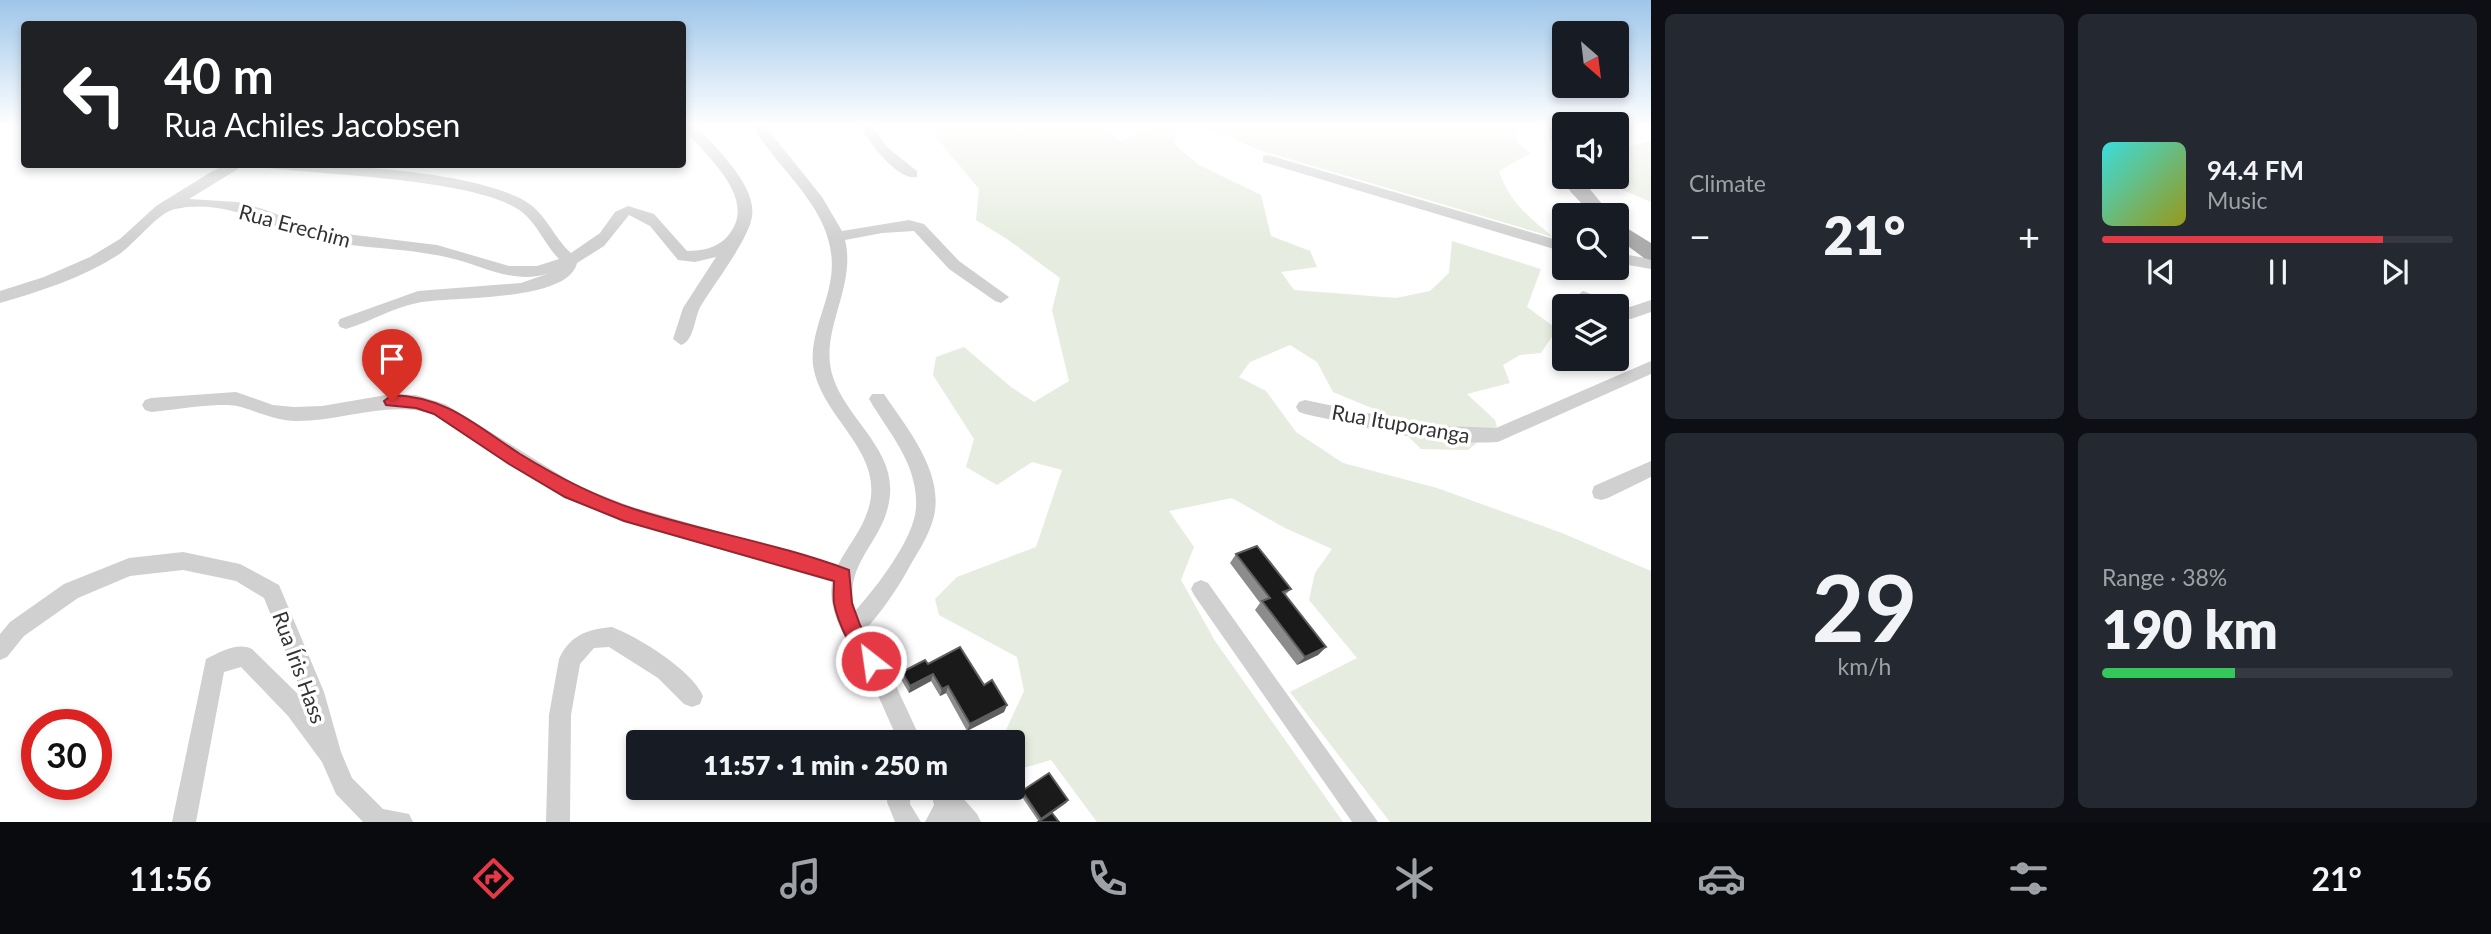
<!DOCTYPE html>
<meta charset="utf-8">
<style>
:root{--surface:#171b24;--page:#242831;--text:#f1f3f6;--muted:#9ea1a6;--line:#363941;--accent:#e63946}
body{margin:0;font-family:Lato,sans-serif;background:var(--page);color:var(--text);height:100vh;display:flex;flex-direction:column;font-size:26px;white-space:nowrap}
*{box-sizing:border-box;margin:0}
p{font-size:23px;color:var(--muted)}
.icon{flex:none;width:38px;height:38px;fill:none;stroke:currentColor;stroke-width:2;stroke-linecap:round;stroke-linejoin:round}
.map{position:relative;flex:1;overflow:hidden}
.drawer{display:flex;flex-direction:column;gap:14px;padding:14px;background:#0d0f14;width:840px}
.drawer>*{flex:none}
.banner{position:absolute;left:21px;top:21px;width:665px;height:147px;border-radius:7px;box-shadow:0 4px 10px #0003;background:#202124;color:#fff;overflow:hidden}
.needle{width:46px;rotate:152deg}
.buttons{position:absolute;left:1552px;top:21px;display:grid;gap:14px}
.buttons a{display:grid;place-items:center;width:77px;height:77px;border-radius:7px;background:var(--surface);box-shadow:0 4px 10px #0003;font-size:35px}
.speed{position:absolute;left:21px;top:709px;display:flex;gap:14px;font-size:35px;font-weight:700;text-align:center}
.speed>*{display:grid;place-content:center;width:91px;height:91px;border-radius:50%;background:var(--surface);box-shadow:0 4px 10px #0003;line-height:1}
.speed .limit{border:10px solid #d22;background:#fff;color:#111}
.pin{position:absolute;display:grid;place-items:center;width:60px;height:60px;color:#fff;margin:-72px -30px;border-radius:50% 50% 50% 0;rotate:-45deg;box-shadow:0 0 7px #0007}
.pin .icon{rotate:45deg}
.me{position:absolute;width:77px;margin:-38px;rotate:330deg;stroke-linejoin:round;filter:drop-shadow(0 0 5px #0008)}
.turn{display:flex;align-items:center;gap:24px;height:147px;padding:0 28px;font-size:32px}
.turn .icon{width:91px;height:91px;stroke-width:2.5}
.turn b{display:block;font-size:49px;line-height:60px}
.big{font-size:52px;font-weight:800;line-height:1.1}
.drawer .tile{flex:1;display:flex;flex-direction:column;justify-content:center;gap:10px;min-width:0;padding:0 24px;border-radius:10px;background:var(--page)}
.drawer .dial{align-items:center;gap:0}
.dial b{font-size:91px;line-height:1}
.song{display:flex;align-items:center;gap:21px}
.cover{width:84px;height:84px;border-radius:10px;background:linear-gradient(135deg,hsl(180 70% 55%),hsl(60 70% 35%))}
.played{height:7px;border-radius:4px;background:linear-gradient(90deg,var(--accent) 80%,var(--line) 80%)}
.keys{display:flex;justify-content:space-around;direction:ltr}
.heat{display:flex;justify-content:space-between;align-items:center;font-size:38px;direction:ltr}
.charge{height:10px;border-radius:5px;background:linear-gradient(90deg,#34c759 38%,var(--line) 0)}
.drawer .tiles{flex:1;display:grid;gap:14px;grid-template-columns:repeat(2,1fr)}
.trip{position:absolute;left:626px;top:730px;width:399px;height:70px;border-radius:7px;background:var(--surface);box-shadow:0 4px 10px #0003;font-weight:800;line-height:70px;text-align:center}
.tab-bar{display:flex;height:112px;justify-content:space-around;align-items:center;background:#090b0e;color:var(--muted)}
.tab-bar .icon{width:49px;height:49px}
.tab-bar .selected{color:var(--accent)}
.tab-bar b{font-size:32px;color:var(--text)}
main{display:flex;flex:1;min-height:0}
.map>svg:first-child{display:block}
.green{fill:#e6ecdf}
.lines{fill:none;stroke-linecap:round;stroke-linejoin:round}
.minor{fill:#d0d0d0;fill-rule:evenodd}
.major{fill:#ababab;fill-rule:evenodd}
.wall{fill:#8c8c8c}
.shaded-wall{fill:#5f5f5f}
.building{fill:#1a1a1a;stroke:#5f5f5f;stroke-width:2}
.route{fill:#e63946;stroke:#96252e;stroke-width:2}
.labels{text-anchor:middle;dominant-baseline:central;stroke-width:7;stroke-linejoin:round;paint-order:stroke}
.street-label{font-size:21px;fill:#333;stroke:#fff}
</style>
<main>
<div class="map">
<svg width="1651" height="822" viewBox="0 0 1651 822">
<rect width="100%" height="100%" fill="#fff"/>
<path class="green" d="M936 127H1101L1121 141 1152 127H1185L1177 133 1174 144 1199 165 1261 195 1271 236 1310 251 1317 267 1281 272 1294 290 1396 298 1430 291 1449 273 1452 241 1541 269 1527 307 1557 329 1541 353 1520 355 1503 365 1510 383 1467 394 1495 420 1497 427 1468 450 1421 449 1384 413 1333 392 1317 362 1290 345 1250 362 1239 377 1266 391 1296 432 1343 463 1437 488 1562 533 1651 571V822H1390L1290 692 1357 658 1309 600 1315 573 1332 549 1285 528 1232 498 1169 511 1194 547 1181 580 1215 641 1343 822H1097L1051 760 1020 769 1013 759V742L1001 741 1024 691 1017 657 939 615 935 599 957 577 1036 547 1062 470 1032 462 997 485 966 467 974 439 933 375 936 357 964 347 1011 387 1034 402 1069 381 1052 310 1060 278 1007 239 976 220 979 189 934 135Z
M1198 127H1517L1518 144 1531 153 1499 171C1509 202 1529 217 1553 237L1262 151 1207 128Z
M1651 141V202L1604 182 1602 177H1617V149Z"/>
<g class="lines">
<path class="minor" d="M683 127H697C716 148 757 186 752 216 750 237 715 283 702 304 694 315 695 341 681 345L673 339 683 308 716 257 695 262 678 260 650 226 629 215 604 246 577 263C568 303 449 296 417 303 392 308 370 322 346 329L340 327 338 323 340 319 418 291 521 283 547 274C512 284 484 266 450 258 409 248 366 249 324 241 273 231 230 197 175 209 158 212 135 244 118 255 82 278 41 291 0 303V291L44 277 90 257 120 239 156 206 211 172 227 164H246L189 199 238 202 263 209 322 231 437 245 509 266H537L559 259C545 245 538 225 522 212 480 179 326 175 268 168L261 164C328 164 469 169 525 201 546 213 553 237 571 253L600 233 615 212 628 206 654 214 687 251C702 251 717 248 727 237 761 199 705 156 683 127Z
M753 127H766L822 197 842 231 909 220 924 224 959 261 1009 297 1001 303 995 301 949 269 914 231 882 233 845 240C857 287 818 332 833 377 847 421 899 451 889 502 882 544 842 564 855 611 876 588 914 539 916 508 917 492 913 475 906 460 896 438 881 420 869 399L872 394H884C907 428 944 472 934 516 930 533 920 549 911 564 898 588 883 610 865 630L890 673 922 742H899C890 724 883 705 874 687 858 655 826 620 832 582L630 523 564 498 433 414C387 400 342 422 294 421 273 420 257 411 237 406 218 402 173 410 151 412L145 410 142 405 145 400 151 398 236 392 273 405 294 407 322 406 392 394 416 395 445 404 578 486 632 507 838 565C847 547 862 530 868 510 887 452 820 418 813 365 810 337 825 310 830 283 843 216 784 178 753 127Z
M860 127H873L888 148 917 171V177C897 181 870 142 860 127Z
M1268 155 1564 242V252L1263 162V156Z
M1617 253 1651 259V269L1617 263Z
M1583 291 1611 302 1613 306C1600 307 1584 308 1575 297Z
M1651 300V312L1631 319 1617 317V306H1614L1630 307Z
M1651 361V374L1498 442C1432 446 1369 428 1305 414L1299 412 1296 407 1299 402 1305 400 1425 425 1496 428Z
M1651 461V477L1608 498 1601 500 1594 498 1592 492 1594 486Z
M183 552 240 564 279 585 324 692 341 752 352 778 383 809 409 814 413 822H363L336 794 322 762 288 716 241 667 224 672 196 822H172L206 659C221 652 236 642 252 649L305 701 264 598 236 581 183 570 130 576 78 598 24 636 7 657 0 660V634L10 622 64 584 129 558Z
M1201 580 1208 583 1378 822H1352L1194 595 1191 589 1194 583Z
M612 627C638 637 692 670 703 696L700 704 692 707 684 704 658 678 609 647 594 648 580 664 571 715 570 822H546L549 715 559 659C570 635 588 629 612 627Z
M888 788H911L910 804 921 822H895L887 802Z
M930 788H954L977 814 981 822H925L934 805Z"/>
<path class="major" d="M1549 127H1564V162L1555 157Z
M1564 173V177H1580L1611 215H1592L1570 191 1562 177Z
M1617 222 1651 243V260L1644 258 1617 238Z"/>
</g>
<path class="wall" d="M1236 554 1291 589 1285 595 1326 647 1318 655 1297 665 1255 610 1260 603 1230 563Z
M928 664 984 685 1007 705 1004 712 967 731 946 693 940 696 931 681 909 693 901 679 902 672Z
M1022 791 1068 800 1066 803 1039 822 1020 794Z"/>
<path class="shaded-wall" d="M1326 647 1318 655 1297 665 1305 657Z
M933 674 931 681 909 693 910 686Z
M948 686 946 693 940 696 942 689Z
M1007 705 1004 712 967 731 970 724Z
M1068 800 1066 803 1039 822 1041 819Z"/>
<path class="building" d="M1257 546 1291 589 1283 592 1326 647 1305 657 1262 601 1270 598 1236 554Z
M960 647 984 685 992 680 1007 705 970 724 948 686 942 689 933 674 910 686 902 672 925 660 928 664Z
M1049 773 1068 800 1041 819 1022 791Z
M1052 813 1059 822H1038Z"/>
<linearGradient id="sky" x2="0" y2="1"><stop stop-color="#9ec6ea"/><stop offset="0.52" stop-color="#fff"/><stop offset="1" stop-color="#fff" stop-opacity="0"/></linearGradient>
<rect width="1651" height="242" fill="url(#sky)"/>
<path class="route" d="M392 395C448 397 475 425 520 454 556 476 594 496 634 509 705 532 780 544 849 570L852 603 860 625 880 661 877 667 871 670C856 664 837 620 834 603 833 596 834 588 834 581L624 521 565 497 509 464 434 414 416 408 386 405 384 401Z"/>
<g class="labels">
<g class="street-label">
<text transform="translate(295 225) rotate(15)">Rua Erechim</text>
<text transform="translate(1401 423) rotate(10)">Rua Ituporanga</text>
<text transform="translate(300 667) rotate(70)">Rua Íris Hass</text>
</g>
</g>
</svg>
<div class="buttons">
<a><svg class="needle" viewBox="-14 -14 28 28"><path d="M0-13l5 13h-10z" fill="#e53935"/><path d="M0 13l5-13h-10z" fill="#9ea1a6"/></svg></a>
<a><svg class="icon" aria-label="sound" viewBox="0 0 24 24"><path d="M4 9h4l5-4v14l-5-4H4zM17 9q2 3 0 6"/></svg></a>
<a><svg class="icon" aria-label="search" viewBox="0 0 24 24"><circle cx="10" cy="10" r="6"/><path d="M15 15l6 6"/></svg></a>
<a><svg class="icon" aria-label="layers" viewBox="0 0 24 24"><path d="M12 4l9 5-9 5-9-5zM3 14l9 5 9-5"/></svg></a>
</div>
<div class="speed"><div class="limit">30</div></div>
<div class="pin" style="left:392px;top:401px;background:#d93025"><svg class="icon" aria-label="arrive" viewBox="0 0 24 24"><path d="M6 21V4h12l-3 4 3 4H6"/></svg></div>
<svg class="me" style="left:871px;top:661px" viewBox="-20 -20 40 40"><circle r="17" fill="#e63946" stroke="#fff" stroke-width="3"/><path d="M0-11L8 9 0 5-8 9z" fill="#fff"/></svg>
<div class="trip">11:57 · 1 min · 250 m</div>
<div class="banner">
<div class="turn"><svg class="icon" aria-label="left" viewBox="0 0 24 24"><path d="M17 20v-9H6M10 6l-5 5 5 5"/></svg><div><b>40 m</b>Rua Achiles Jacobsen</div></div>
</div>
</div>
<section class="drawer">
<div class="tiles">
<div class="tile"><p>Climate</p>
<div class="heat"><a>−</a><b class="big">21°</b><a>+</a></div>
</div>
<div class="tile">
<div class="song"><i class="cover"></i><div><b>94.4 FM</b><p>Music</p></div></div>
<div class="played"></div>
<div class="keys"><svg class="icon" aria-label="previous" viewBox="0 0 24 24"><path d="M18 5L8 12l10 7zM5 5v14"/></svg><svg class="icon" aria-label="pause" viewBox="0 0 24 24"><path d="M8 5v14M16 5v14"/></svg><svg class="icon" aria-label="next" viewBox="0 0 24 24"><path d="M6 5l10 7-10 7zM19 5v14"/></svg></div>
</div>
<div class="tile dial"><b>29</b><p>km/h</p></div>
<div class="tile"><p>Range · 38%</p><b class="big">190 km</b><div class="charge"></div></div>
</div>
</section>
</main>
<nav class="tab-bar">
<b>11:56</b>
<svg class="icon selected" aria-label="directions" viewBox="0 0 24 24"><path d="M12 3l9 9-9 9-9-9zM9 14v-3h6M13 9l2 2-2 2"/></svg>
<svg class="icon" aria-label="music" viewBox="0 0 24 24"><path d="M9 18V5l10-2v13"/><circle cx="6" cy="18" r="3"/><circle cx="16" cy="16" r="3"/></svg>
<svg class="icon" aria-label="phone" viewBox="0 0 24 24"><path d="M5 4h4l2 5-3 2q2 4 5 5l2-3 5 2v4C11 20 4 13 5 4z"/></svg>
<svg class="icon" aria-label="climate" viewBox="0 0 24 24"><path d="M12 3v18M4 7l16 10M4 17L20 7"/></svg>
<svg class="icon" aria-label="car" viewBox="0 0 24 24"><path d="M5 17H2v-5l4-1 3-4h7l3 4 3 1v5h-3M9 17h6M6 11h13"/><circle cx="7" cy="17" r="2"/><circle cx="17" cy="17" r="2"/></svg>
<svg class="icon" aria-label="filters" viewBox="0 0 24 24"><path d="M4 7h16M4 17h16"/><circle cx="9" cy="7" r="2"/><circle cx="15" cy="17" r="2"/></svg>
<b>21°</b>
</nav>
